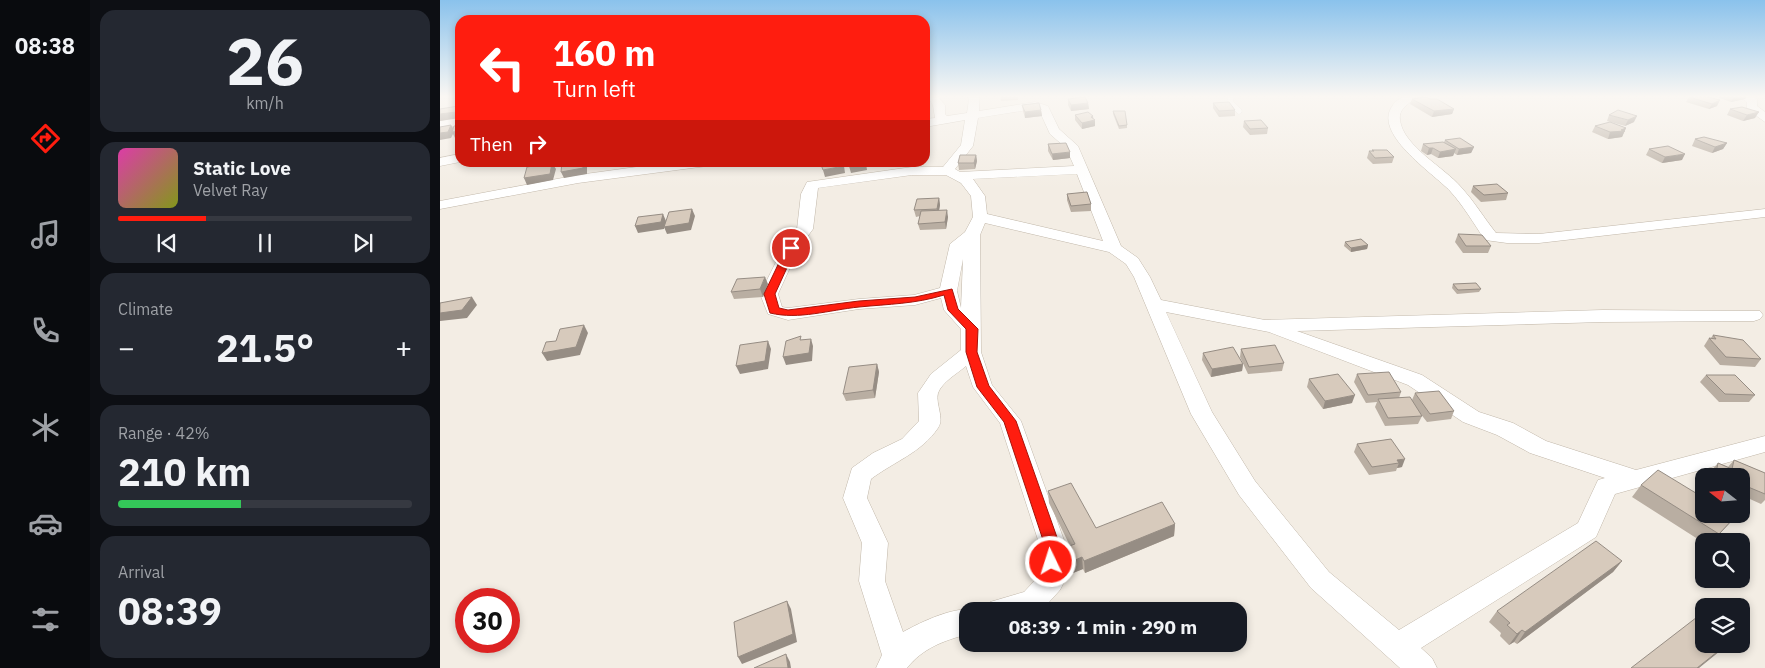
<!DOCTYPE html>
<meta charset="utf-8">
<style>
:root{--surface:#171b24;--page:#242831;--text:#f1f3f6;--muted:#9ea1a6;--line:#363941;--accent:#ff1d0f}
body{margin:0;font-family:"IBM Plex Sans",sans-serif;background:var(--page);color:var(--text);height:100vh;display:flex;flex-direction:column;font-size:19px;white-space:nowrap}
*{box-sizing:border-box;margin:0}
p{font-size:16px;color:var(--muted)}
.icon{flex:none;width:28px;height:28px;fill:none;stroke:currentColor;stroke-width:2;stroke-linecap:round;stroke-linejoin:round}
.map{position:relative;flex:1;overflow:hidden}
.side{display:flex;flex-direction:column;gap:10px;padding:10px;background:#0d0f14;width:350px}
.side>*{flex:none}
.hud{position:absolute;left:15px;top:15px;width:475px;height:152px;border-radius:15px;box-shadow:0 2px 8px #0003;background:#ff1d0f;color:#fff;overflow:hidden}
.needle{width:32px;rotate:287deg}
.tools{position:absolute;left:1255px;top:468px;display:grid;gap:10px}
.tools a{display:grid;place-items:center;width:55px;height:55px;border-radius:10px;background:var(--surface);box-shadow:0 2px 8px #0003;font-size:25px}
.speed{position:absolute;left:15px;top:588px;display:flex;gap:10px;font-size:25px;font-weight:700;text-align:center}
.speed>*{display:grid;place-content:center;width:65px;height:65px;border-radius:50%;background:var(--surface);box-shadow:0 2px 8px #0003;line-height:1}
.speed .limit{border:8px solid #d22;background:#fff;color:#111}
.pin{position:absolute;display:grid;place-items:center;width:42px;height:42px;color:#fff;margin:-21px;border:2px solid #fff;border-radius:50%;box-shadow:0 1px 5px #0007}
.me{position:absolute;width:55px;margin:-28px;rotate:356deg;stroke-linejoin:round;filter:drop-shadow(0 0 4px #0008)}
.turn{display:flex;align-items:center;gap:18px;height:105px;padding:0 15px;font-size:22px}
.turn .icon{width:65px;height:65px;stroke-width:2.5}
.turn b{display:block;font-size:35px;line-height:42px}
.then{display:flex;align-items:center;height:48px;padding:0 15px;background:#0003;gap:10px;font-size:19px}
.big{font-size:38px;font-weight:800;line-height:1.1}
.side .widget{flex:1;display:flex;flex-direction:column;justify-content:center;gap:8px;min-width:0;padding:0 18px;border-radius:15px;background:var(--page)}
.side .dial{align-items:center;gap:0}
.dial b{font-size:65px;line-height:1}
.song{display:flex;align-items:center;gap:15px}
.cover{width:60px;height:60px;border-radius:8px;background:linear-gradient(135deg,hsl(320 70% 55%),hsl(70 70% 35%))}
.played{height:5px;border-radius:2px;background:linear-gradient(90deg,var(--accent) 30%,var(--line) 30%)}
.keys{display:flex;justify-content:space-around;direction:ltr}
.heat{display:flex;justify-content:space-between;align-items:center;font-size:28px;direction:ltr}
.charge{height:8px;border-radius:4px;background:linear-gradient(90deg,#34c759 42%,var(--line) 0)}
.trip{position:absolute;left:519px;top:602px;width:288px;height:50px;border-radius:15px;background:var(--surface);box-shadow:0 2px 8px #0003;font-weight:800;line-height:50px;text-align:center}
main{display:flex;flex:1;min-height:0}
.tab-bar{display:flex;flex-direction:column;width:90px;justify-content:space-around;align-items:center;background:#090b0e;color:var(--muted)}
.tab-bar .icon{width:35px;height:35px}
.tab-bar .active{color:var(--accent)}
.tab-bar b{font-size:22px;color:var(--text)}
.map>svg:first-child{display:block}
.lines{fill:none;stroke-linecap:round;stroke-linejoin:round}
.service-casing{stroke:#c1b7a9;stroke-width:6}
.minor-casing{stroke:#c1b7a9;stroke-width:1}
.service{stroke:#fff;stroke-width:5.5}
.minor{fill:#fff;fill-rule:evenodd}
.wall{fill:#b9aea2}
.shaded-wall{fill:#968d84}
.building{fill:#d7cabc;stroke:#968d84}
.route{fill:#ff1d0f;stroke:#a6130a}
</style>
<main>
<nav class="tab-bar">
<b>08:38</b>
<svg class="icon active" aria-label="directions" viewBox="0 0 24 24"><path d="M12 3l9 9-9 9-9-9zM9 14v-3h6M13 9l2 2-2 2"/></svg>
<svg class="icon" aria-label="music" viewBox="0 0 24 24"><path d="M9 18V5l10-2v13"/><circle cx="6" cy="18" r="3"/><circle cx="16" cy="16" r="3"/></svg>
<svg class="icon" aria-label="phone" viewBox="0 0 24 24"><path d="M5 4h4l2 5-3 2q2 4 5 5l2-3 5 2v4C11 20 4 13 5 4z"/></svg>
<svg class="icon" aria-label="climate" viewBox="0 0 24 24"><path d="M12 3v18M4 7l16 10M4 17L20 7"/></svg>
<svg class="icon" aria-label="car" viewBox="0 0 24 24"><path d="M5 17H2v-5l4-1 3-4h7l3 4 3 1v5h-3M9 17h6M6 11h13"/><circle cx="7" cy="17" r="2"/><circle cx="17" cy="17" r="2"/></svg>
<svg class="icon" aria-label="filters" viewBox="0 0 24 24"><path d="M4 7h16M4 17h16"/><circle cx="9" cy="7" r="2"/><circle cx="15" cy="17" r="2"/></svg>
</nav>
<section class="side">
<div class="widget dial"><b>26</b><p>km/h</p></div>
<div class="widget">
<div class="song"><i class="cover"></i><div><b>Static Love</b><p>Velvet Ray</p></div></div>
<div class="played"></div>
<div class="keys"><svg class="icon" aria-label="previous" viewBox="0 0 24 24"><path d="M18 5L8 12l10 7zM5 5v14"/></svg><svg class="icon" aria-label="pause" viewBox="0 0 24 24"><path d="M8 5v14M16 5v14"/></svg><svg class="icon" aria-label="next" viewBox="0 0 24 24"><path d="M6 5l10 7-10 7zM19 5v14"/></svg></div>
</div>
<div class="widget"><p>Climate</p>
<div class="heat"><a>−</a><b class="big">21.5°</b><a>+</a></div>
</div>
<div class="widget"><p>Range · 42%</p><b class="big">210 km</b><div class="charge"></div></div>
<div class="widget"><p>Arrival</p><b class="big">08:39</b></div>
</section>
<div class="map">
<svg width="1325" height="668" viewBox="0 0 1325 668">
<rect width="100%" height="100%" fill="#f3ede4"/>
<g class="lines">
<defs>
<path id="service" d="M791 96 790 102 799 111"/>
<path id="minor" d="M487 96H497L505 105V114L507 116 527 113 529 99 527 96H539V111L595 102 608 106 619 129 638 146 681 246 698 258 710 277 721 300 825 320 1163 310 1320 311 1323 315 1320 319 1314 321 1163 322 857 331 982 375 1039 412 1073 423 1106 441 1196 470 1325 436V452L1175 494 1156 537 981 648 992 658 997 668H960L871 588 799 495 751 414 694 277 686 264 669 252 545 223 540 235 541 352 552 385 581 421 625 543 624 582 620 590 601 611H546L550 602 584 592 598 577 599 543 560 423 533 387 526 366C518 373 502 382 498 393 495 404 505 418 498 428 481 453 455 461 431 479L427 498 448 543 445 581 463 632C481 622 518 604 537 611H528V634C503 641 483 648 467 668H436L442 655 419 581 422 543 403 498 412 468 433 453 462 439 479 421 478 393 491 374 521 350V329L504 310 501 298 475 305 419 309 348 320 328 314 320 294 343 248 357 229 361 194 367 182 472 167H503L521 145 525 120 485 127V119L495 118 493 105ZM594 109 599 110 610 134 626 148 634 166 520 172 515 169 533 146 538 118ZM637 174 663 241 547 214 545 196 533 179ZM472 175H506L521 183 531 196 533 217 525 232 510 244 500 288 474 295 419 299 348 308 342 307 338 294 359 248 373 229 378 188ZM523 259 521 308 517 291ZM726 312 829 332 968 385 1023 422 1057 435 1090 453 1165 478 1158 480 1138 523 959 630 889 572 815 481 772 412Z
M965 96H977C970 104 958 108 960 120 963 146 1005 168 1021 187 1034 201 1044 218 1056 233L1099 234 1325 209V217L1099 243H1067L1045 240C1034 224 1023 205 1010 191 993 173 931 133 953 105 955 101 961 98 965 96Z
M1298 96H1311L1317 99V106L1325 112V122L1307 109V102Z
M20 117V125L0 129V121Z
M20 154V162L0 166V158Z
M233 162H273L267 166 138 183 0 209V201L138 175Z"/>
</defs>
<use href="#service" class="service-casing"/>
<use href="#minor" class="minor-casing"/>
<use href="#service" class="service"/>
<use href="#minor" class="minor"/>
</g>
<path class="wall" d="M560 96H578V100L561 101Z
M1264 96 1277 106 1269 109 1246 102 1249 97Z
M1277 96H1307L1305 99 1291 102 1277 97Z
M628 99 648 103 649 109 631 111 628 105Z
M972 99H990L1014 109 1012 114 992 117 970 104Z
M773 103 795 110V116L779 117 773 108Z
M582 105 601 110 602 116 585 118 583 111Z
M1290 109 1315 118 1303 121 1287 115Z
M673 111 687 125V128L679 129 673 114Z
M635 115 653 116 655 126 642 129 635 120Z
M1169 115 1194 122 1185 126 1167 121Z
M804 121 828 128 827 134 810 135 803 127Z
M1155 126 1186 128 1182 137 1168 139 1152 132Z
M1255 139 1287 143 1283 149 1272 153 1252 146Z
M1005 140 1034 147 1031 153 1017 155 1014 153 1013 156 998 158 991 154 987 155 981 151 983 144 1004 142Z
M608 144 630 158 613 160 608 151Z
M1209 149 1242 160 1222 163 1206 155Z
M932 150 954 157 952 163 933 164 927 158 929 151H932Z
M536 155 537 161 535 169 519 170 518 163Z
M1033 186 1068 193 1066 200 1041 202 1031 192Z
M627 194 651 204V211L631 212 627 200Z
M499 198 500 205 499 210 508 217 506 229 480 230 478 224 480 216 476 217 474 210Z
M1018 234 1051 246 1048 253H1023L1015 242Z
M905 242 928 245 927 249 911 252 904 246Z
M328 284 323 297 294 299 291 292Z
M1013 284 1041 289 1039 292 1017 294 1012 288Z
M1273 335 1321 359 1315 367 1280 365 1264 346 1269 338H1271Z
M801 349 844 363 842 371 808 374 800 357Z
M763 353 803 364 802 371 771 377 762 360Z
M437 364 439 372 435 398 406 401 403 394Z
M917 374 961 392 959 398 972 400 975 393 1014 411 1011 419 987 422 976 408 982 416 978 424 945 426 935 407 937 402 926 403 914 382Z
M1266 375 1315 395 1309 402H1279L1260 382Z
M869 379 912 403 883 409 867 387Z
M951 439 962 467 957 468 956 471 929 475 914 452 917 444Z
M1294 460 1325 473V500L1321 504 1301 495V476H1270L1271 471 1278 463 1288 467Z
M1201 485 1295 517 1273 541H1264V543L1192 497Z
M608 491 656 528 735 524 734 536 645 573 643 569 633 573 627 559 626 547 630 546 609 503Z
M1182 561 1173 572 1077 644 1074 642 1069 645 1060 636 1061 633 1049 622 1057 611Z"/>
<path class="shaded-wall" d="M1294 96H1307L1305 99 1291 102Z
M1280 100 1277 106 1269 109 1272 104Z
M648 103 649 109 631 111V105Z
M18 106 20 110V118L0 121V114Z
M1014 109 1012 114 992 117 994 111Z
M601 110 602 116 585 118V112Z
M1319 112 1315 118 1303 121 1307 115Z
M653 116V121L655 120V126L642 129V123L651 117Z
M1197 116 1194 122 1185 126 1188 120Z
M11 125 15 131H20V138H15L13 134 11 138 0 140V133Z
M1186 128 1182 137 1168 139 1170 132Z
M1287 143 1283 149 1272 153 1275 147Z
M1034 147 1031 153 1017 155 1019 149Z
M989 148H993L991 154 987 155Z
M1016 149 1013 156 998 158 1000 152Z
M630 152V158L613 160 612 154Z
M1245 154 1242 160 1222 163 1225 157Z
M536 155 537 161 535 169 534 163Z
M143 162H146L147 164V174L124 178 121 172Z
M112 163 116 169 113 180 87 185 84 178Z
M426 163 427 170 411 173 409 166Z
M404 166 405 173 385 177 383 170Z
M499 198 500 205 498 216 497 209Z
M252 209 255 216 251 230 227 234 224 227V229L198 233 195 226 223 214 226 221Z
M507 210 508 217 506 229 505 222Z
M928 245 927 249 911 252V248Z
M325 277 328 284 323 297 320 289Z
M32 297 37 305 27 318 0 321V313Z
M144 325 148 333 140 355 107 361 102 353Z
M371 339 373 346 372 361 346 365 343 357Z
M328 341 331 349 328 369 300 374 296 366Z
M437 364 439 372 435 398 433 390Z
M803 364 802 371 771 377 772 369Z
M915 395 912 403 883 409 885 401Z
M965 459 962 467 957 468 959 463 957 460Z
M735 524 734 536 645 573 644 561Z
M642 557 643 569 633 573V561Z
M1182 561 1173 572 1077 644 1085 632Z
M347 601 351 609 357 642 302 664 298 657Z
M1082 630 1074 642 1069 645 1077 634Z
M1287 644 1280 651 1259 668H1257Z
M346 654 350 662 351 668H348Z"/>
<path class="building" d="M1252 96H1264L1280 100 1272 104 1249 97Z
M645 97 648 103 631 105 628 99Z
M986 97 990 99H997L1014 109 994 111 972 99Z
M789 102 795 110 779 111 773 103Z
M599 103 601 110 585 112 582 105Z
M18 106 16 112 0 114V109Z
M1302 107 1319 112 1307 115 1290 109Z
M1178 110 1197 116 1188 120 1169 115Z
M673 111H685L687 125 679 126Z
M648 112 653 116 651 117 655 120 642 123 635 115Z
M821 120 828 128 810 129 804 121Z
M1170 122 1186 128 1181 130 1185 131 1170 132 1155 126Z
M11 125 8 132 0 133V127Z
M20 125V131L12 132 14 126Z
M1264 137 1287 143 1275 147 1255 139Z
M1020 138 1034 147 1019 149 1005 140Z
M1003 142 1016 149 1000 152 993 148H989L983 144Z
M626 143 630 152 612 154 608 144Z
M1228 146 1245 154 1225 157 1209 149Z
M932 150H947L954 157 935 158 929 151H934Z
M520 155H536L534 163H518Z
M122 162H143V168L121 172Z
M380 162H402L404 166 383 170Z
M408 162H425L426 163 409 166Z
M112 163 110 174 84 178 87 167Z
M1057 184 1068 193 1044 195 1033 186Z
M647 192 651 204 631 206 627 194Z
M499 198 497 209 474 210 477 199Z
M252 209 249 223 224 227 229 212Z
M507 210 505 222 478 224 481 211Z
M223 214 221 222 195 226 198 217Z
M1018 234 1042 235 1051 246H1026Z
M921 239 928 245 911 248 905 242Z
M325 277 320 289 291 292 297 279Z
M1036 283 1041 289 1018 290 1013 284Z
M32 297 22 310 0 313V303Z
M144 325 136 347 102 353 106 342 116 341 120 329Z
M1273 335 1303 340 1321 359 1286 357 1269 338 1276 339Z
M361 336 360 340 371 339 369 353 343 357 346 341Z
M328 341 325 361 296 366 300 345Z
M835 345 844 363 809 367 801 349Z
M793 347 803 364 772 369 763 353Z
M437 364 433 390 403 394 409 367Z
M949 372 961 392 928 395 917 374Z
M898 374 915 395 885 401 869 379Z
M1266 375H1295L1315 395 1285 394Z
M999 391 1014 411 990 414 975 393Z
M970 397 982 416 948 418 938 399Z
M951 439 965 459 957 460 959 463 932 467 917 444Z
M1294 460 1325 473V494L1301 484V476H1283L1276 473 1278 463 1292 469Z
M1218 470 1264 498V514H1289L1295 517 1279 534 1201 485Z
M631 483 656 528 722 502 735 524 644 561 642 557 633 561 626 547 635 544 608 491Z
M1156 541 1182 561 1085 632 1082 630 1077 634 1067 625 1070 623 1057 611Z
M347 601 353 634 298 657 294 622Z
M1261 614 1264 617V644H1287L1257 668H1191Z
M346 654 348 668H314Z"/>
<linearGradient id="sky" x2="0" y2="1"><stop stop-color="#8ac2ec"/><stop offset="0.51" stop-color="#faf7f3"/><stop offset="1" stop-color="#faf7f3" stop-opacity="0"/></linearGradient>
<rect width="1325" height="189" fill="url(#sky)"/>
<path class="route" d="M351 245 356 248 335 294 339 308 348 310 419 301 475 297 512 289 518 309 538 329 537 352 549 386 576 421 619 543V562L617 567 611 569 606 567 603 562 604 543 564 422 537 387 526 352V329L508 310 504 295C475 304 449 304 419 307 389 310 359 320 330 313L324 294 346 248Z"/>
</svg>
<div class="tools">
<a><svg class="needle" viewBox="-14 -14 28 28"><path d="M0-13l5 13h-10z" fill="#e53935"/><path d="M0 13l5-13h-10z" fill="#9ea1a6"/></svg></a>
<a><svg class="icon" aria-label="search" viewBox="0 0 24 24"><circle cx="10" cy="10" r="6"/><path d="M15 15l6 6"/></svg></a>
<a><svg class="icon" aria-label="layers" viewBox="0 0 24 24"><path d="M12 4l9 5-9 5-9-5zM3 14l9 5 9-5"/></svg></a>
</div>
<div class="speed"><div class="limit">30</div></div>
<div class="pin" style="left:351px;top:248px;background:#d93025"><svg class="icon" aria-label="arrive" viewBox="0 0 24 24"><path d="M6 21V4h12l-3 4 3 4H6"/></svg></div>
<svg class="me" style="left:611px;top:562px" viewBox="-20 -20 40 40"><circle r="17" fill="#ff1d0f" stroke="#fff" stroke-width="3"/><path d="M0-11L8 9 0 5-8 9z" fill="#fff"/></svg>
<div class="trip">08:39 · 1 min · 290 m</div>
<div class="hud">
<div class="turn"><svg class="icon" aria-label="left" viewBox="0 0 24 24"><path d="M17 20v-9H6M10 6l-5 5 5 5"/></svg><div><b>160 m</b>Turn left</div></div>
<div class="then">Then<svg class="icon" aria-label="right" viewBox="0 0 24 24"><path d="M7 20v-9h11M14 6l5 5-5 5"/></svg></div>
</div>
</div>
</main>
